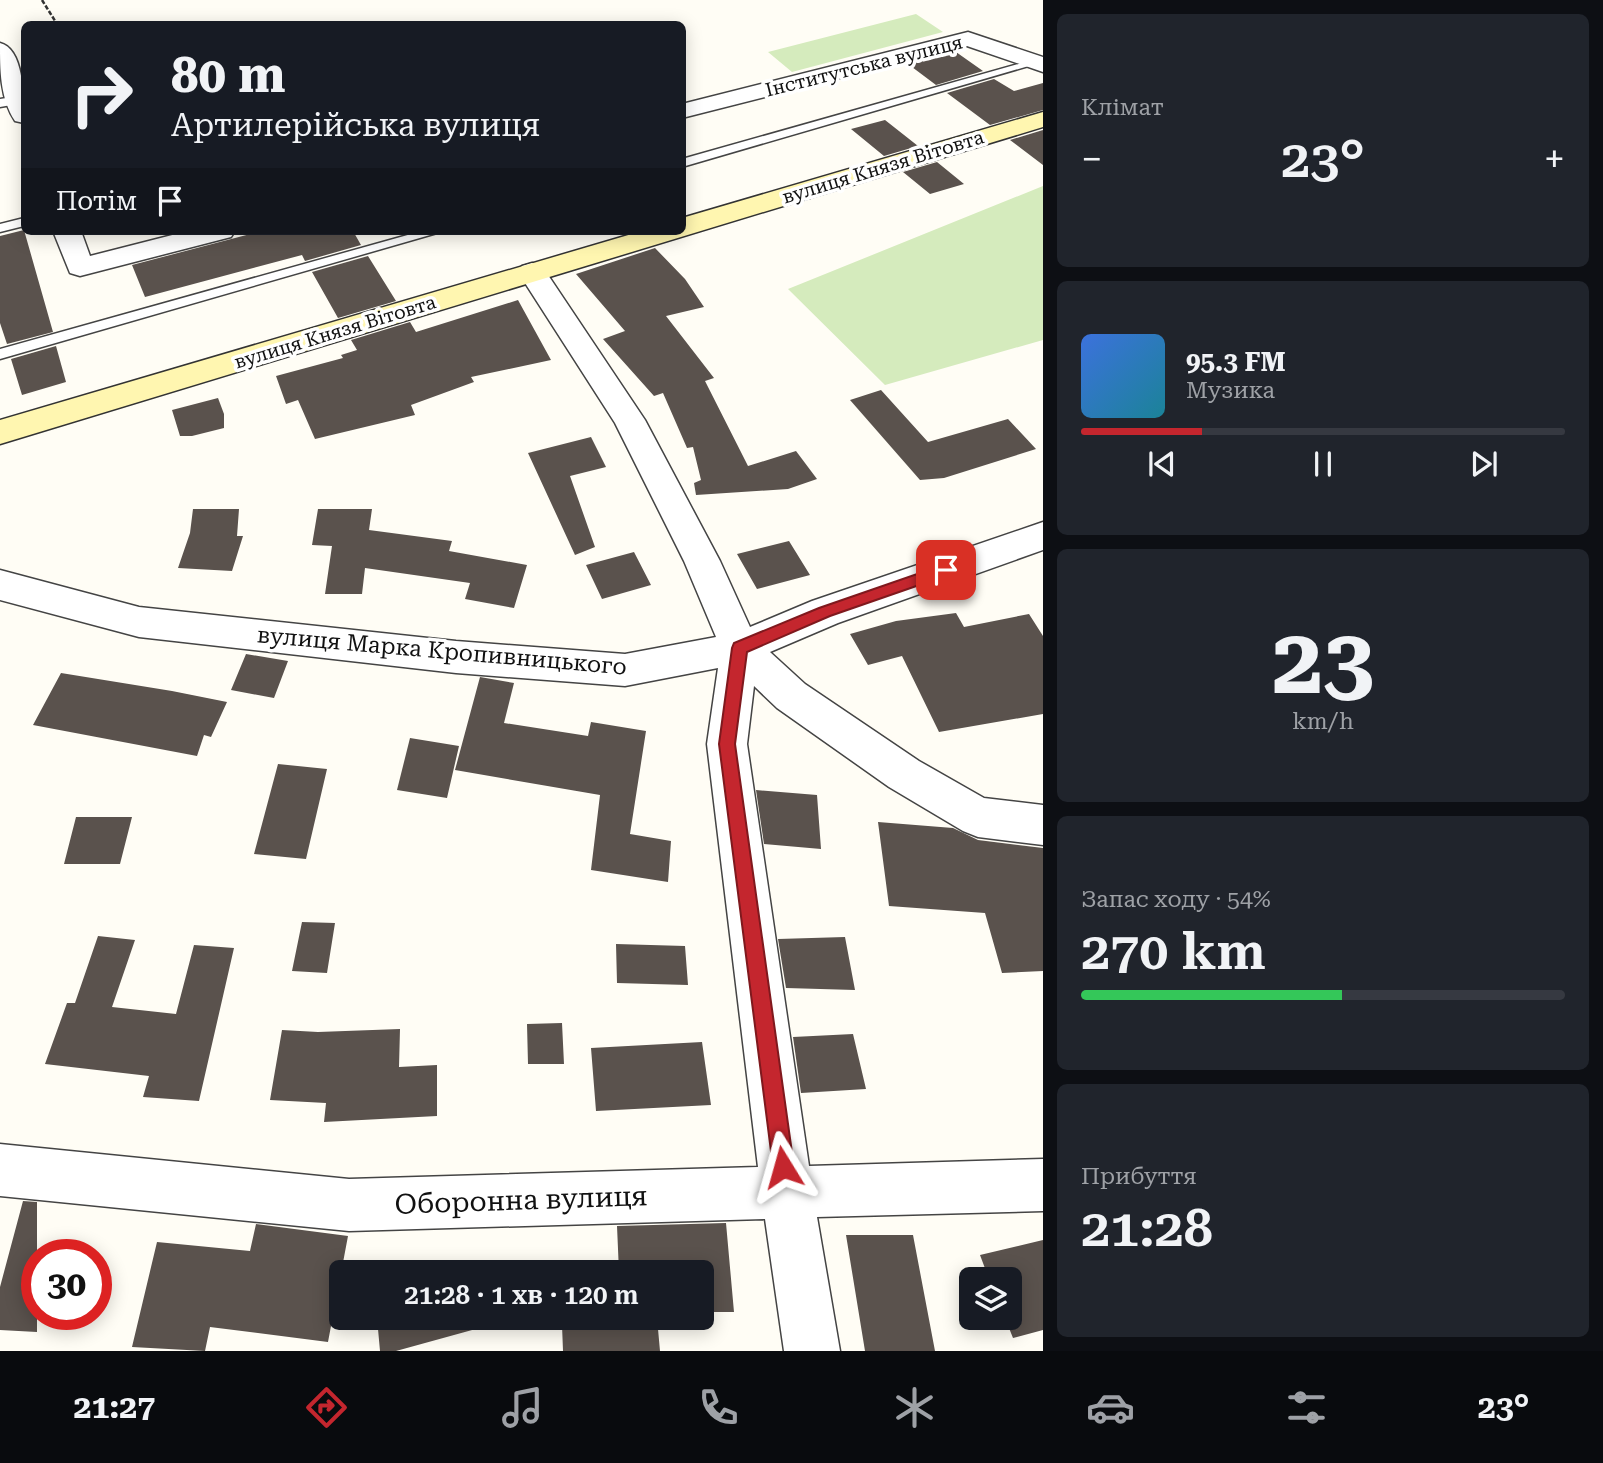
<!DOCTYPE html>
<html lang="uk">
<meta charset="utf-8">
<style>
:root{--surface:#171b24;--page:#20242c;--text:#f1f3f6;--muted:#9ea1a6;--line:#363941;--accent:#c4262e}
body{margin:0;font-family:"Roboto Serif",serif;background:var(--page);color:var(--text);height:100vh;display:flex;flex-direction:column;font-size:26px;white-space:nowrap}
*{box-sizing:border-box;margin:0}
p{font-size:23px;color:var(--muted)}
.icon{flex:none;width:38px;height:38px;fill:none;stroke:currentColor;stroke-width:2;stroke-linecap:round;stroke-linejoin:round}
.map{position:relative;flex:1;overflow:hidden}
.panel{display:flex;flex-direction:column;gap:14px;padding:14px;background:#0d0f14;width:560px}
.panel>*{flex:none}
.hud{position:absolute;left:21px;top:21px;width:665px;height:214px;border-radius:10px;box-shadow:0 4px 18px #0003;background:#171b24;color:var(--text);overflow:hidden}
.tools{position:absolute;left:959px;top:1267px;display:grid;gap:14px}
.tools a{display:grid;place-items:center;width:63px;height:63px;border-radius:10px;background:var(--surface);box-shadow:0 4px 18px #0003;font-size:35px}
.speed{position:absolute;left:21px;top:1239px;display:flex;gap:14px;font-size:35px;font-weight:700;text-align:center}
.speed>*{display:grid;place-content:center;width:91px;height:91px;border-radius:50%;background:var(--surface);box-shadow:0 4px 18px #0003;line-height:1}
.speed .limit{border:10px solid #d22;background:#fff;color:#111}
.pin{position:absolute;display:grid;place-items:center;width:60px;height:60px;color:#fff;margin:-30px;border-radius:14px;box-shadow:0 4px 10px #0006}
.me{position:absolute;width:77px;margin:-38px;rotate:352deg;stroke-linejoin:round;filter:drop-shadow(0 0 5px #0008)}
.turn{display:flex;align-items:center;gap:24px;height:147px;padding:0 35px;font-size:32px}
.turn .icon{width:91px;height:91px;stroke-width:2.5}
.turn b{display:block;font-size:49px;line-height:60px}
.then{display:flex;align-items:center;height:66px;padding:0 35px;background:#0003;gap:14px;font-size:26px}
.big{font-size:52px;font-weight:600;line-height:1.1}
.panel .card{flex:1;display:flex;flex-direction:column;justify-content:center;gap:10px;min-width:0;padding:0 24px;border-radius:10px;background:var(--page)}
.panel .dial{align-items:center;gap:0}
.dial b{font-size:91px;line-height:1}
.song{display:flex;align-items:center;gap:21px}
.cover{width:84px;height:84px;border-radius:10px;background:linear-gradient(135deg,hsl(220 70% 55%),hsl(190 70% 35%))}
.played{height:7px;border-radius:4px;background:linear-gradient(90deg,var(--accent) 25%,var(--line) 25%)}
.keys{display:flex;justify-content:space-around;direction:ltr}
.heat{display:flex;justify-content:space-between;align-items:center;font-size:38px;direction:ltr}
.charge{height:10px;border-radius:5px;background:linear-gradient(90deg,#34c759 54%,var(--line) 0)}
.trip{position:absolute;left:329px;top:1260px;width:385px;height:70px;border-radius:10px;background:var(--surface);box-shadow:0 4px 18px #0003;font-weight:600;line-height:70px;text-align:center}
.tab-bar{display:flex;height:112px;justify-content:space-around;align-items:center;background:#090b0e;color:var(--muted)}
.tab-bar .icon{width:49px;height:49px}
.tab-bar .current{color:var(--accent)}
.tab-bar b{font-size:32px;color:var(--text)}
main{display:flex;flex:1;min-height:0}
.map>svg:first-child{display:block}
.green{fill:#d5ebbd}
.building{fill:#5a524d}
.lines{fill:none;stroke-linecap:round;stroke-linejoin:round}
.lane-casing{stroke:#444;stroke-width:3}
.street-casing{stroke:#444;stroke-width:3}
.secondary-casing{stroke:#333;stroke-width:3}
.path{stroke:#333;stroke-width:2.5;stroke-dasharray:4.5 2;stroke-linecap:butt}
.lane{fill:#fff;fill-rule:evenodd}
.street{fill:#fff;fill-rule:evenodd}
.secondary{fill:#fff6b0;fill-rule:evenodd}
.route{fill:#c4262e;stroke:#7f191e;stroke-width:2}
.labels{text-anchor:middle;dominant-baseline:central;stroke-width:7;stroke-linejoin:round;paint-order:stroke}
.far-street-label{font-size:19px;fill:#111;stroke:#fff}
.street-label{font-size:23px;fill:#111;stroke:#fff}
.near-street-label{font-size:28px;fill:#111;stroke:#fff}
</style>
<main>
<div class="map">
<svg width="1043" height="1351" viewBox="0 0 1043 1351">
<rect width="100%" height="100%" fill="#fffdf5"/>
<path class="green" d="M916 14 943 32 792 72 768 52Z
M1043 186V340L885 385 788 289Z"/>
<path class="building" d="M956 52 983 71 936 85 908 64Z
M994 79 1014 91 1043 83V110L990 125 947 93Z
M885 120 918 146 884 156 851 129Z
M1043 130V165L1010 140Z
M937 162 964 184 930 194 903 172Z
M24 230 53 332 7 344 0 323V236Z
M262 231H353L361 245 305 261 302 255 145 297 132 265Z
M655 248 685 279 704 307 666 316 714 378 705 381 748 466 796 451 817 479 788 489 696 495 694 483 701 480 693 447 687 448 663 393 654 396 603 339 625 331 576 274Z
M368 256 396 301 338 318 312 272Z
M518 300 551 360 471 377 474 382 411 405 415 415 315 439 298 400 286 404 276 376 343 358 341 355 357 350 351 340 410 322 416 332Z
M56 346 66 382 22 395 11 359Z
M881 390 928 442 1008 419 1036 449 944 478 920 480 850 400Z
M218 398 224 414V428L192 436H180L172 410Z
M591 437 606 467 570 476 595 547 575 555 528 453Z
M193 509H239L237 536H243L232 571 178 568 190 533Z
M318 509H372L369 530 452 541 449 551 527 565 514 608 465 599 470 583 365 568 362 594H325L332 546 312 545Z
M789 541 810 575 757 589 737 554Z
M634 552 651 585 602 599 586 565Z
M956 613 964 627 1029 614 1043 636V714L939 732 902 656 868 665 850 634 896 621Z
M246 654 288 661 274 698 231 690Z
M61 673 172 691 227 702 211 737 204 735 197 756 33 725Z
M480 677 514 683 504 723 588 736 591 722 646 731 630 834 671 841 668 882 591 870 600 795 455 770Z
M410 738 459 746 447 798 397 790Z
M278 764 327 769 306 859 254 854Z
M756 790 817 795 821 849 764 844Z
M76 817H132L120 864H64Z
M878 822 953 828 978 840 1043 848V971L1002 973 985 913 889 906Z
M302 922 335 923 327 973 292 971Z
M98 936 135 940 112 1007 176 1014 194 945 234 948 199 1101 143 1097 149 1076 45 1064 67 1003H75Z
M845 937 855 990 786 988 778 939Z
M616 944 685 946 688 985 617 983Z
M562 1023 564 1064H528L527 1024Z
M400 1029 399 1067 437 1065V1116L324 1122 326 1103 270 1100 282 1030 318 1032Z
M853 1034 866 1089 801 1093 793 1037Z
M702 1042 711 1105 596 1111 591 1048Z
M23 1201 37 1202V1332L0 1330V1287Z
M726 1223 734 1312H702V1272H619L617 1226Z
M256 1224 348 1236 328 1342 210 1327 205 1351 132 1347 157 1242 250 1251Z
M846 1235H913L935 1351H865Z
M1043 1240V1330L1013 1338 1005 1318H1010V1279H989L980 1255Z
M377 1318H481L483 1327 396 1351H380Z
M621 1318H657L660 1351H563L562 1325 621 1323Z"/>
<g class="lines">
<defs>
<path id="lane" d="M1029 61 1039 63 682 167V159Z
M19 96 23 97V103L0 107V99Z
M24 218V226L0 232V224Z
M422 231H444L0 359V349Z"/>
<path id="street" d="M968 32 1043 57V72L967 46 682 118V104Z
M0 43C25 49 24 102 24 123L15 121C0 98 0 70 0 43Z
M53 231H81L90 256 188 231H235L231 237 80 276 70 273Z
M532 263 542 266 645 420 720 561 750 627 812 601 1043 522V550L838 623 770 652 805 684 919 761 984 798 1043 805V845L978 837 963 831 889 787 777 708 754 686 747 744 809 1166 1043 1159V1211L817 1217 840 1351H784L765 1219 349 1231 0 1196V1144L349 1179 758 1167 707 744 718 668 625 686 456 673 139 637 0 600V570L139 607 456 641 625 654 716 637 684 561 615 423 518 272 522 266Z"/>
<path id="secondary" d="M1043 112V127L0 444V420L642 231H682V218Z"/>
</defs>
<use href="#lane" class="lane-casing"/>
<use href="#street" class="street-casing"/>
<use href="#secondary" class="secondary-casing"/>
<path class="path" d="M42 0 57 24"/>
<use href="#lane" class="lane"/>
<use href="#street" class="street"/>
<use href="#secondary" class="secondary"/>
</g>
<path class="route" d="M946 564 951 565V574L830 616 747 652 735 744 794 1167 791 1175 783 1178 776 1175 773 1167 719 744 732 648 734 643 819 608Z"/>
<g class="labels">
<g class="far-street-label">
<text transform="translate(864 66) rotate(-14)">Інститутська вулиця</text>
<text transform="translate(883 167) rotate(-17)">вулиця Князя Вітовта</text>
<text transform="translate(335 332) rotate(-17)">вулиця Князя Вітовта</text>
</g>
<g class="street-label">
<text transform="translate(442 651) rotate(5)">вулиця Марка Кропивницького</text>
</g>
<g class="near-street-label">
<text transform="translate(521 1200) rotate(-2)">Оборонна вулиця</text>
</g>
</g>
</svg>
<div class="tools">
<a><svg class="icon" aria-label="layers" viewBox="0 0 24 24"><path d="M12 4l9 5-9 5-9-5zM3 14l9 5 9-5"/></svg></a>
</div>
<div class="speed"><div class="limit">30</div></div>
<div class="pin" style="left:946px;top:570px;background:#d93025"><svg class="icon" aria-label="arrive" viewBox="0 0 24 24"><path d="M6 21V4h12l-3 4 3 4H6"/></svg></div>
<svg class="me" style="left:783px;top:1167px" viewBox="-20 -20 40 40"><path d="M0-17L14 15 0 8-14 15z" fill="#c4262e" stroke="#fff" stroke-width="4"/></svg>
<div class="trip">21:28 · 1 хв · 120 m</div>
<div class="hud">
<div class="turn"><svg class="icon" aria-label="right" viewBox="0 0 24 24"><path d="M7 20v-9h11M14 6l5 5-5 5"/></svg><div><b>80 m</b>Артилерійська вулиця</div></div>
<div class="then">Потім<svg class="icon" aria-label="arrive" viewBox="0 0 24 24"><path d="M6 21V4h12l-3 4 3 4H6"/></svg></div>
</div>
</div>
<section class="panel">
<div class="card"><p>Клімат</p>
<div class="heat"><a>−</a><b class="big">23°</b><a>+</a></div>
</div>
<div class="card">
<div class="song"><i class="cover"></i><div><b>95.3 FM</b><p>Музика</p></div></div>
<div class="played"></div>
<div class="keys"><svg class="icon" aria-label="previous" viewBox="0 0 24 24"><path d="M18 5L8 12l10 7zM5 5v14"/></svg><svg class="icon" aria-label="pause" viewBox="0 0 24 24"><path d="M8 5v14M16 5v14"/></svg><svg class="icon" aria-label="next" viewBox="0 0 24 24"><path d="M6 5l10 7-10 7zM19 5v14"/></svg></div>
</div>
<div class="card dial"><b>23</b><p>km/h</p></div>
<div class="card"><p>Запас ходу · 54%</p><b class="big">270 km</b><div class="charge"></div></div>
<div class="card"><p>Прибуття</p><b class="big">21:28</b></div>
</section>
</main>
<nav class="tab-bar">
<b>21:27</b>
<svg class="icon current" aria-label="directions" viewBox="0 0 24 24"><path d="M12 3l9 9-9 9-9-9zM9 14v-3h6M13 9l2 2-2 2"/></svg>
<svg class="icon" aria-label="music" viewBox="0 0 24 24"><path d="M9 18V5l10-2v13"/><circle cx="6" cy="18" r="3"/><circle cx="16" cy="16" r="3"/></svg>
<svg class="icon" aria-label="phone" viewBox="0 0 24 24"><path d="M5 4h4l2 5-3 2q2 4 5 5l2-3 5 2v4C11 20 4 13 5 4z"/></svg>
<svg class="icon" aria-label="climate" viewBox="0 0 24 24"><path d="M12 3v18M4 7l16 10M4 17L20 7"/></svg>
<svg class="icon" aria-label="car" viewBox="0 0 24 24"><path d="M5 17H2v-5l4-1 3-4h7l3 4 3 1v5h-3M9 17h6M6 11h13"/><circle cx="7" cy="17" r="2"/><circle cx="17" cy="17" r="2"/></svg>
<svg class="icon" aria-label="filters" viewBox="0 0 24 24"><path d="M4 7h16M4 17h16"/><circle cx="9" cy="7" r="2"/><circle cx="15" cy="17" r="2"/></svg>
<b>23°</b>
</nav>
